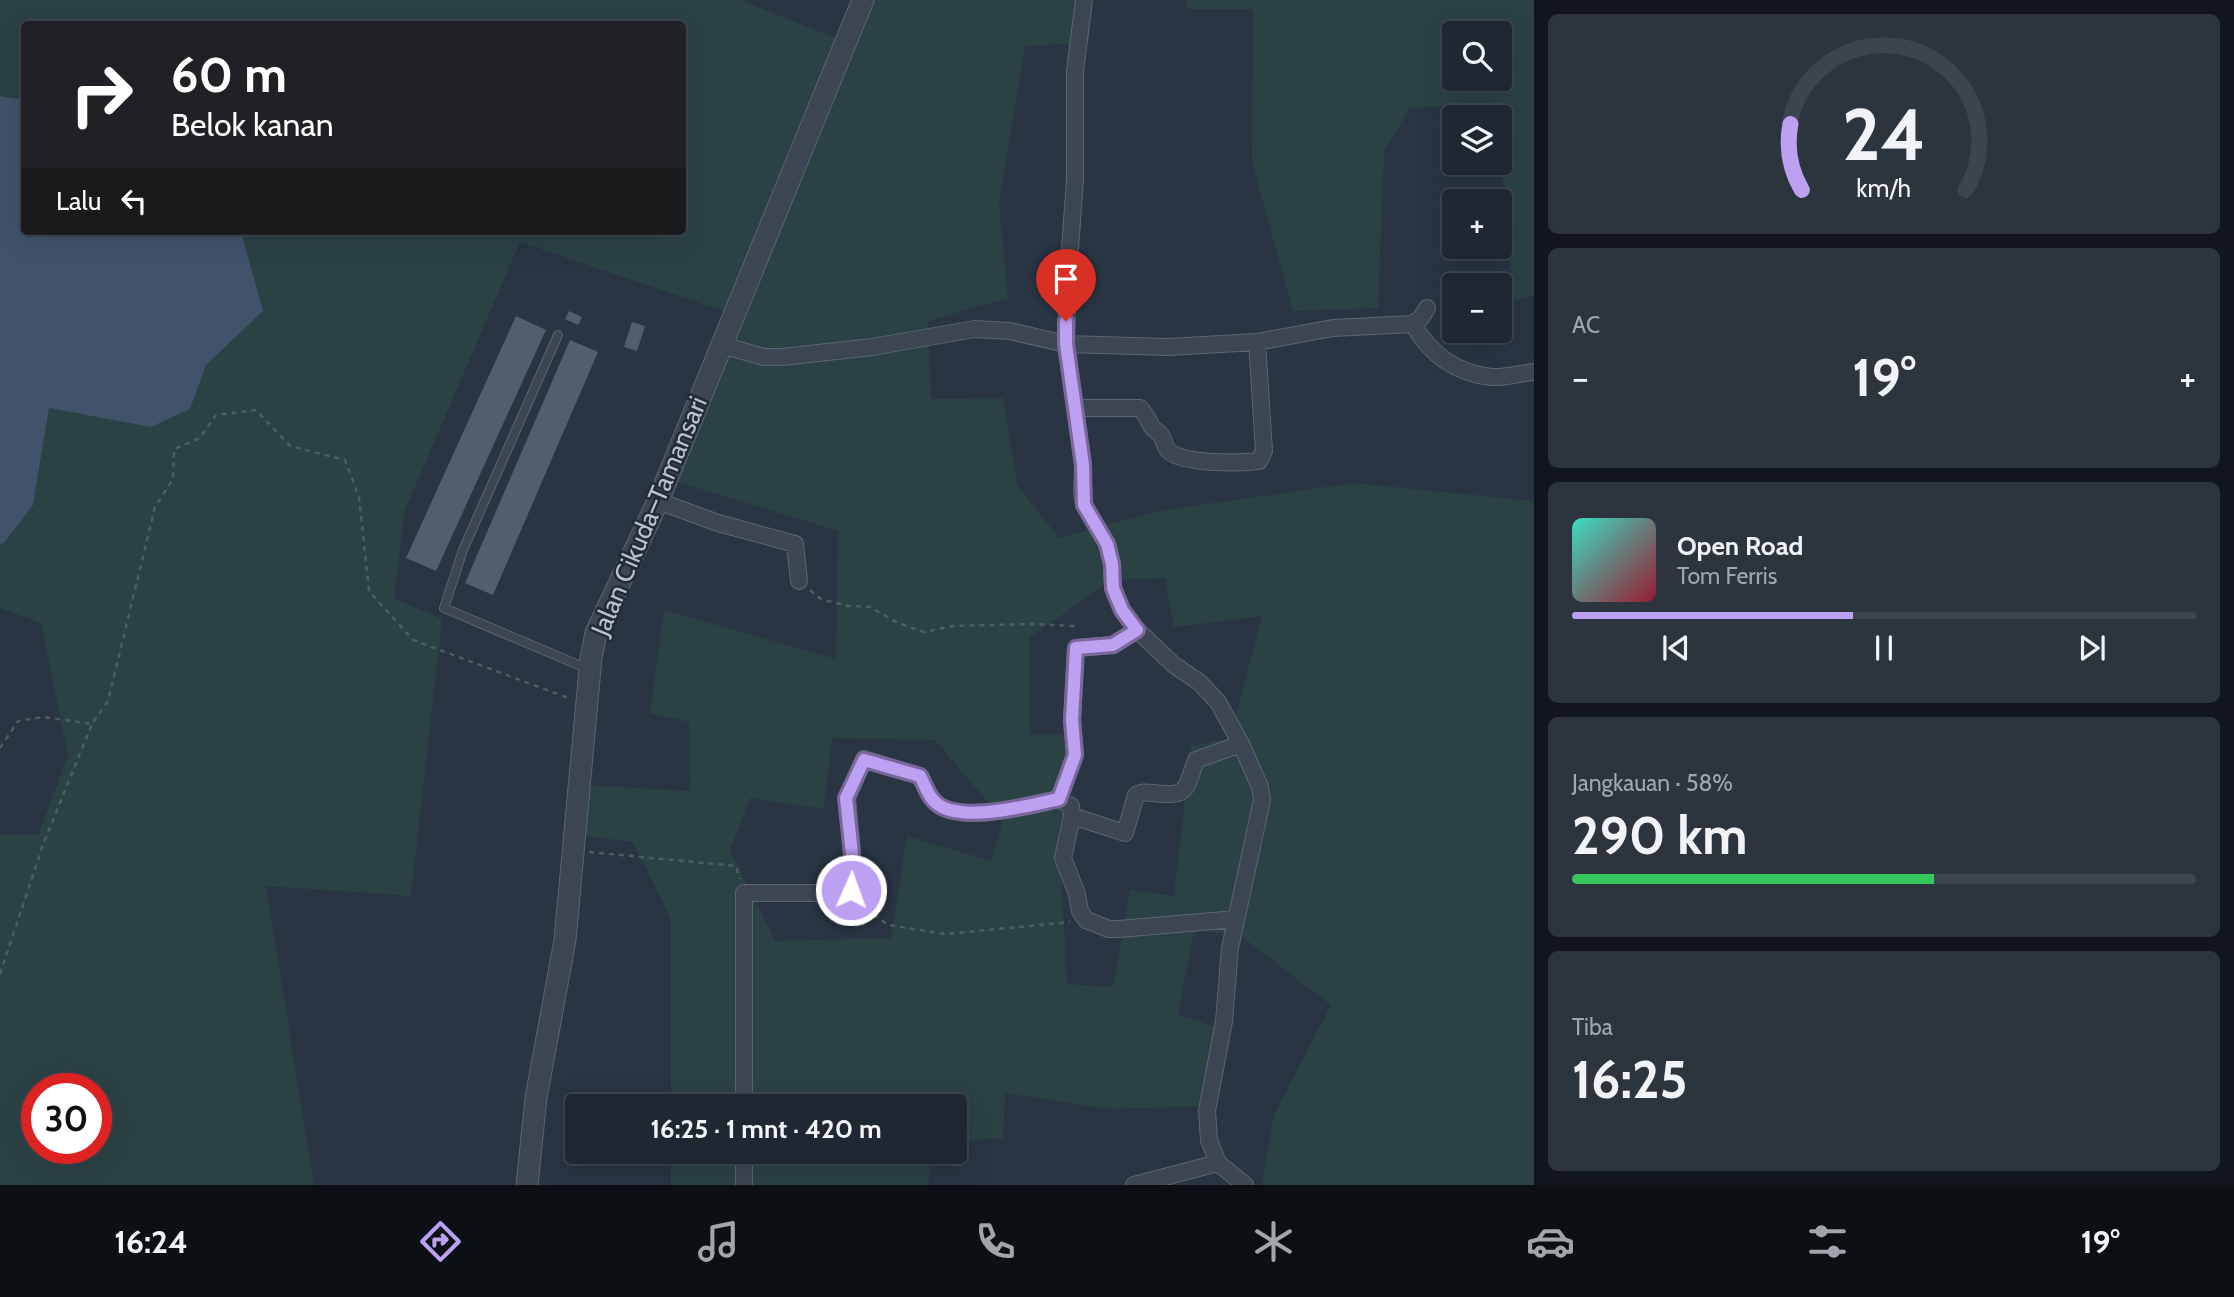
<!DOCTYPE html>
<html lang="id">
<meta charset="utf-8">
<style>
:root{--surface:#1f2832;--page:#2c343e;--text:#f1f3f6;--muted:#a1a6ac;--line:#3c444d;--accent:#bca0f2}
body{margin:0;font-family:Cabin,sans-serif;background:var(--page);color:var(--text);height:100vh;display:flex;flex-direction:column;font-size:26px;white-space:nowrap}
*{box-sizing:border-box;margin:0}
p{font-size:23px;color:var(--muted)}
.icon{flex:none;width:38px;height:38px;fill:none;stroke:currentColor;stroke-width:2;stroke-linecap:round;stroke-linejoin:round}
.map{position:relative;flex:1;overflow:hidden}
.side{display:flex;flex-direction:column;gap:14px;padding:14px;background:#11161c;width:700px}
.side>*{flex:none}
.top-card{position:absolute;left:21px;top:21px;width:665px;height:214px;border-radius:7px;box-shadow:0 7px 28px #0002,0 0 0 2px var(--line);background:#202124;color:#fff;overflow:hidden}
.buttons{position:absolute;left:1442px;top:21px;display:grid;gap:14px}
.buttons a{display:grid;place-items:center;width:70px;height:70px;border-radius:7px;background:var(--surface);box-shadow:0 7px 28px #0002,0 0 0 2px var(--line);font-size:35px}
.speed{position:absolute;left:21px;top:1073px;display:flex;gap:14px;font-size:35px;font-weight:700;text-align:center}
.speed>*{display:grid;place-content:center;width:91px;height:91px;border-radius:50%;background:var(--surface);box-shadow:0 7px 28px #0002,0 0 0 2px var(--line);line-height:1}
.speed .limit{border:10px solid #d22;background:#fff;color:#111}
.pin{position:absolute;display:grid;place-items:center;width:60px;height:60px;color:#fff;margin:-72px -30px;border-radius:50% 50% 50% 0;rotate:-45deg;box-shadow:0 0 7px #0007}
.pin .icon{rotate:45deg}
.me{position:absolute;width:77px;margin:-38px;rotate:2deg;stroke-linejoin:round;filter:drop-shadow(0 0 5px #0008)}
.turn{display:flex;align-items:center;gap:24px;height:147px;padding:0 35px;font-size:32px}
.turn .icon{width:91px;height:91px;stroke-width:2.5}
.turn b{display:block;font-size:49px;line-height:60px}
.then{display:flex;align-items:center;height:66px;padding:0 35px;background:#0003;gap:14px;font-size:26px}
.big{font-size:52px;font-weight:700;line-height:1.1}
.side .card{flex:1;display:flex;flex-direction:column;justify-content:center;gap:10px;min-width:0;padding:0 24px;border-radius:10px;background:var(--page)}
.side .dial{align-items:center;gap:0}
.dial svg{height:182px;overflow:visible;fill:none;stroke:var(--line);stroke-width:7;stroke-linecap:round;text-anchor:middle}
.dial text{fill:var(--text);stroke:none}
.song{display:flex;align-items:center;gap:21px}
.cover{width:84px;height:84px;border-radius:10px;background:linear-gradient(135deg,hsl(170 70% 55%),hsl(350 70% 35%))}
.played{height:7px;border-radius:4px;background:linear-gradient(90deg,var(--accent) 45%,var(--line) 45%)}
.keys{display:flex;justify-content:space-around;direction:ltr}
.heat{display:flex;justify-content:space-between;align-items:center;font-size:38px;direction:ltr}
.charge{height:10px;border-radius:5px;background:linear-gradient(90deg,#34c759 58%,var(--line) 0)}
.trip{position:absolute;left:565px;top:1094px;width:402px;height:70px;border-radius:7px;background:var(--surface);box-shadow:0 7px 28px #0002,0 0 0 2px var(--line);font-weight:700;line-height:70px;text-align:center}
.menu{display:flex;height:112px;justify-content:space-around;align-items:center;background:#0c1014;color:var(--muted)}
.menu .icon{width:49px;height:49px}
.menu .selected{color:var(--accent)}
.menu b{font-size:32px;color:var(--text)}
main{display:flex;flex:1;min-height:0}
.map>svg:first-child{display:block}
.green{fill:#2b4244;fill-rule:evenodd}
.water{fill:#40536b}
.building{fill:#525e6e}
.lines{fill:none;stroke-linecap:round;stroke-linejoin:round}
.service-casing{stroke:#5c6570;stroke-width:10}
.minor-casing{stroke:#5c6570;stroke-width:18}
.tertiary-casing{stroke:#5c6570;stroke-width:23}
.path{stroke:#495f60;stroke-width:2.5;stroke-dasharray:5 5;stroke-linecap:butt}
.service{stroke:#3d4753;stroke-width:8}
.minor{stroke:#3d4753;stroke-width:16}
.tertiary{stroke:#3d4753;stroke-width:21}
.route-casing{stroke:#7a689d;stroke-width:18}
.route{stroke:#bca0f2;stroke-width:12}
.labels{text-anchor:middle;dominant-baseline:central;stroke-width:5;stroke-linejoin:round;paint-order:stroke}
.street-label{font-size:26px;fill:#bbc2cc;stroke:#222c38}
</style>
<main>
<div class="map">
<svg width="1534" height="1185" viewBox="0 0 1534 1185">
<rect width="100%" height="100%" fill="#293543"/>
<path class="green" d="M0 0H740L843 41 861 0H1083L1076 43 1025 46 999 203 1008 298 928 321 931 399 1003 398 1017 485 1059 538 1158 511 1354 483 1534 501V1185H1262L1274 1115 1331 1005 1241 936 1194 930 1178 1015 1217 1027 1207 1106 1109 1109 1005 1093 1003 1138 956 1141V1106H671V919L633 842 578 835 582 785 690 791 689 722 650 713 664 610 836 659 838 531 668 479 729 313 520 242 405 510 394 598 442 619 411 896 266 886 314 1185H0V834L38 835 68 755 41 623 0 608V544L4 543 33 505 49 408 151 426 190 409 206 365 263 311 241 231H682V24H24V100L0 96ZM1165 578 1174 627 1262 616 1230 738 1191 746 1174 896 1130 890 1113 987 1067 984 1059 831 1083 735 1030 734V637L1112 580ZM832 738 935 740 1003 820 991 861 907 836 891 938 775 941 730 850 750 798 824 809ZM37 1088H96V1148H37Z
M1187 0H1534V296L1513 300 1500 151V117H1497L1495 104 1410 108 1384 151 1378 308 1293 311 1252 162 1253 9H1187ZM1454 33H1500V79H1454Z
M671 1152H932L928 1185H671Z"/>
<path class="water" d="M0 96 24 100V231H241L263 311 206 365 190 409 151 427 49 408 33 505 4 543 0 544Z"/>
<path class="building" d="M569 311 582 317 578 325 565 319Z
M516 316 546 330 436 571 406 558Z
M632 322 645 326 637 351 624 347Z
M570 340 598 352 493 595 465 583Z"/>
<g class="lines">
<defs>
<path id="service" d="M558 335 463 550 444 608 588 669"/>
<path id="minor" d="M1084 0 1075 71V179L1068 277 1066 344 1083 465 1082 492 1084 505 1107 544 1112 564 1113 588 1122 610 1137 630 1174 665 1199 682 1218 702 1241 744 1260 787 1262 800 1230 948 1224 1021 1207 1111 1209 1140 1218 1163 1245 1185
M1413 324C1430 354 1456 373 1491 377 1504 378 1521 373 1534 372
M722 345 764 357H782L872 347 975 329 1010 331 1066 344 1168 347 1257 342 1333 328 1413 324 1421 318 1427 308
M1077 408H1140C1146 414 1148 420 1152 427 1154 430 1158 432 1160 434 1164 438 1164 445 1167 449 1178 465 1241 463 1259 461L1264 451 1257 342
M658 501 718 523 795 544 799 581
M1059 799 1075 755 1072 720 1076 648 1113 645 1137 630
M1072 816 1125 833 1136 795C1142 792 1145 792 1153 793 1188 797 1185 791 1196 760L1241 744
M744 1106V893H847L851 890 852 854 847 798 864 759 920 776C924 783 927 793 933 800 954 827 1030 805 1059 799L1071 806 1072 816 1063 858 1077 894 1080 911 1086 920 1109 929H1119L1236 919
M744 1152V1185
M1134 1185 1218 1163"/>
<path id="tertiary" d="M527 1185 536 1098 565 940 591 658 596 633 658 501 863 0"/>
</defs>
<use href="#service" class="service-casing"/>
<use href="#minor" class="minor-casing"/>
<use href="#tertiary" class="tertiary-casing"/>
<path class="path" d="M810 590 821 599 848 606 870 607 898 623 924 632 953 626 1032 624 1073 626 1074 633
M0 748 18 721 44 717 92 724 108 701 155 507 173 479 174 449 200 438 216 415 256 410 290 446 345 460 359 497 369 591 413 640 571 699
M589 852 736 866 740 879
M858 902 888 925 946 934 1070 922
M0 974 44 842 92 724"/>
<use href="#service" class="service"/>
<use href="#minor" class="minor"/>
<use href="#tertiary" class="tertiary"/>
</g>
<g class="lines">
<defs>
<path id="route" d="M851 890 852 854 846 798 864 760 920 776C924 783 927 793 933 800 955 826 1030 805 1059 799L1075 755 1072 720 1076 648 1113 645 1137 630 1122 610 1113 588 1112 564 1107 544 1084 505 1083 465 1066 344V321"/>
</defs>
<use href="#route" class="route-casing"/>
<use href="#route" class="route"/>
</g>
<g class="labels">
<g class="street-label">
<text transform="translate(649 516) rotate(-67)">Jalan Cikuda–Tamansari</text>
</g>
</g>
</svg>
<div class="buttons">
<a><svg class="icon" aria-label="search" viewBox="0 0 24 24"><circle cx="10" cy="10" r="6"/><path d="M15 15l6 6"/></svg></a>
<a><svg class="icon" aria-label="layers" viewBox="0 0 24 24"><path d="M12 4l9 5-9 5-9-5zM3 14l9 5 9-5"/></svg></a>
<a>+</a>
<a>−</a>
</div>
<div class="speed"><div class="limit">30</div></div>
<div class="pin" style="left:1066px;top:321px;background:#d93025"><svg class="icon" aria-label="arrive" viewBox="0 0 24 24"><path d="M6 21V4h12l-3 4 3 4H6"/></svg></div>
<svg class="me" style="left:851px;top:890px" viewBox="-20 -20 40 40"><circle r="17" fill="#bca0f2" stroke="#fff" stroke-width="3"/><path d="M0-11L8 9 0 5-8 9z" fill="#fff"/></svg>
<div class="trip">16:25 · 1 mnt · 420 m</div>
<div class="top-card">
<div class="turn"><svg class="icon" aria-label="right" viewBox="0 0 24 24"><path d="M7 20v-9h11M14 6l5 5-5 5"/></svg><div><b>60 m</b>Belok kanan</div></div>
<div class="then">Lalu<svg class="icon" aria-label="left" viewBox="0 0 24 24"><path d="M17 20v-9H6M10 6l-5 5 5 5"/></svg></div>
</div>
</div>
<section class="side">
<div class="card dial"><svg viewBox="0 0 100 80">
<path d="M14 69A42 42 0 1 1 86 69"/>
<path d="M14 69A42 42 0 0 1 9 40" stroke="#bca0f2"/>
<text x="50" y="56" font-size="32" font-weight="700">24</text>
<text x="50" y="72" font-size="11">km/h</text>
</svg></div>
<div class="card"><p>AC</p>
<div class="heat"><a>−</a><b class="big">19°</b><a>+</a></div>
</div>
<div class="card">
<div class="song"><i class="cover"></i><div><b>Open Road</b><p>Tom Ferris</p></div></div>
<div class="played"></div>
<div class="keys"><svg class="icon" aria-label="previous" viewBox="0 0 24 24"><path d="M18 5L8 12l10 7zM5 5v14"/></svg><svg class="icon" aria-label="pause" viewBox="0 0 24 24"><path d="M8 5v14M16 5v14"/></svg><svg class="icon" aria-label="next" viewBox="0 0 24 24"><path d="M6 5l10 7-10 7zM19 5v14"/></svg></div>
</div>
<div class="card"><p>Jangkauan · 58%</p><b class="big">290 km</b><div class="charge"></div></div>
<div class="card"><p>Tiba</p><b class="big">16:25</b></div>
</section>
</main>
<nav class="menu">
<b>16:24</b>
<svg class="icon selected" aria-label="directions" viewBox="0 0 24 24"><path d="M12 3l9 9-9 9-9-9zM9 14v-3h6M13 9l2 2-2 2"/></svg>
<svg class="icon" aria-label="music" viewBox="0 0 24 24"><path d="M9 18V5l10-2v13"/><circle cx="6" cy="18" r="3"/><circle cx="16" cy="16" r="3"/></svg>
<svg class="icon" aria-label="phone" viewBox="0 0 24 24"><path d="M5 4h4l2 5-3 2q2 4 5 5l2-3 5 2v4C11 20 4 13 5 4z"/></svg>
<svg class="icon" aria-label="climate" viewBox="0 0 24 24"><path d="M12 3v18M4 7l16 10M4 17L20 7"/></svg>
<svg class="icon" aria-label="car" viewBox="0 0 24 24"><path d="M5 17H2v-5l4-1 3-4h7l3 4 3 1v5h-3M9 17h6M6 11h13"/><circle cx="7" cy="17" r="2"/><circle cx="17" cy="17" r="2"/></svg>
<svg class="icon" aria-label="filters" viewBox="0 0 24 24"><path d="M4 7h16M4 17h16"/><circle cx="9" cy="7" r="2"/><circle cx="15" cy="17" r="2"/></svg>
<b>19°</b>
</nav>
